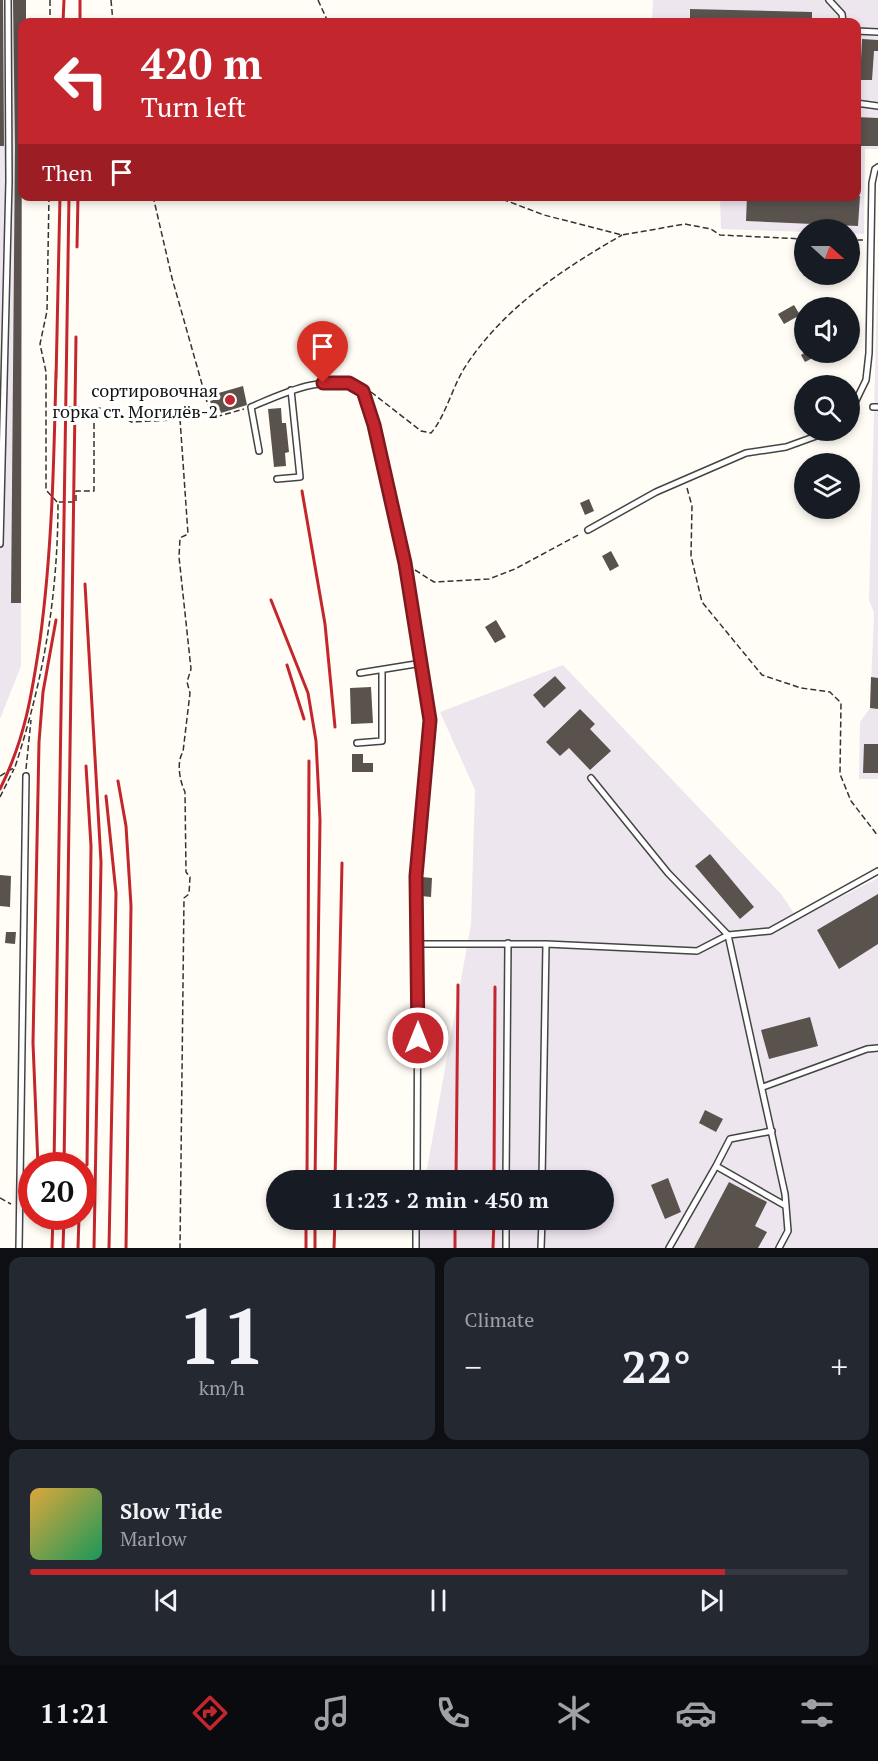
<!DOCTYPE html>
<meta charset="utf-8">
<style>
:root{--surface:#171b24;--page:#242831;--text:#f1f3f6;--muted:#9ea1a6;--line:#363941;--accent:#c4262e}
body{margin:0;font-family:"PT Serif",serif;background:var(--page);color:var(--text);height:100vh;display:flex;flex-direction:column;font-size:22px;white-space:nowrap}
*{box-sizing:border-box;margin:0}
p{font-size:20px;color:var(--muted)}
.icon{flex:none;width:33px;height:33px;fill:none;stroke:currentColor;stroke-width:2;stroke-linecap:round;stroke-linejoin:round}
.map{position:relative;height:1248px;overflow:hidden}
.details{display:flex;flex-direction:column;gap:9px;padding:9px;background:#0d0f14;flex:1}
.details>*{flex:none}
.guide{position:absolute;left:18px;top:18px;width:843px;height:183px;border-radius:12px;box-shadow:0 3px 9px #0003;background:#c4262e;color:#fff;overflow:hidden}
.needle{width:39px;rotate:111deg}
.controls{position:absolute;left:794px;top:219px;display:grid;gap:12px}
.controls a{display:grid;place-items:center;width:66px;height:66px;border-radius:50%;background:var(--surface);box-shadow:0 3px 9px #0003;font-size:30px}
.speed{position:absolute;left:18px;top:1152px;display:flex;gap:12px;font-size:30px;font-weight:700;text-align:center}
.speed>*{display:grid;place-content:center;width:78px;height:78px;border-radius:50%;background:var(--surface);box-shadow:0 3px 9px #0003;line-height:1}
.speed .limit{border:9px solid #d22;background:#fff;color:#111}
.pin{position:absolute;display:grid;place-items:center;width:51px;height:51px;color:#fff;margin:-62px -26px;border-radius:50% 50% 50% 0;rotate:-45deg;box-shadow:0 0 6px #0007}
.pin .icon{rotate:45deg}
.me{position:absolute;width:66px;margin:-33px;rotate:0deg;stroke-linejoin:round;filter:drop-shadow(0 0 4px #0008)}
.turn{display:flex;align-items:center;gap:21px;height:126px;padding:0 24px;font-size:27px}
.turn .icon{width:78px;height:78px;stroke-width:2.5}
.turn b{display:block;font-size:42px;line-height:51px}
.then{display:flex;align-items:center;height:57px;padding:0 24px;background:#0003;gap:12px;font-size:22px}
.big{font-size:45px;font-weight:600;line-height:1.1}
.details .card{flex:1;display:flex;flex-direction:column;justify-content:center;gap:9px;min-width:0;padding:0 21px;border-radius:12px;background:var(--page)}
.details .dial{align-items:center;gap:0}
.dial b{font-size:78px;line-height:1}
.song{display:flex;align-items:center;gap:18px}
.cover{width:72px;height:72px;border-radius:9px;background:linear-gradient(135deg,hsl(40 70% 55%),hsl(150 70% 35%))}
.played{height:6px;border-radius:3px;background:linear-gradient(90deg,var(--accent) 85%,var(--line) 85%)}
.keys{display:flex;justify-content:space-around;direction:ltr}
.heat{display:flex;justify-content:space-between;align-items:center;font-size:33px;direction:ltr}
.details .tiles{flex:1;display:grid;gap:9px;grid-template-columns:1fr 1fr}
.card:last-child{grid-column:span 2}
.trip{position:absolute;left:266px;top:1170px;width:348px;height:60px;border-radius:30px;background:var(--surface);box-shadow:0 3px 9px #0003;font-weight:600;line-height:60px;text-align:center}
.tab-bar{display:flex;height:96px;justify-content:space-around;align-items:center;background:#090b0e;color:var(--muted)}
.tab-bar .icon{width:42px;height:42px}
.tab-bar .on{color:var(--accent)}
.tab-bar b{font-size:27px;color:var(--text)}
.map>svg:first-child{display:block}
.industrial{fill:#eee6ef}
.building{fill:#5a524d}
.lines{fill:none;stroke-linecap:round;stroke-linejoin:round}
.lane-casing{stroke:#444;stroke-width:8}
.path{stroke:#333;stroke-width:1.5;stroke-dasharray:6 3;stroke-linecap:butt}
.lane{stroke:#fff;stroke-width:5}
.rail{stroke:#c4262e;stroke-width:3}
.route-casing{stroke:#7f191e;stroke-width:15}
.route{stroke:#c4262e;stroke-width:10}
.poi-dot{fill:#c4262e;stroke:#fff;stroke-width:2}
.labels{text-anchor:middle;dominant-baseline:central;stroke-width:6;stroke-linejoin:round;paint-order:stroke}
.poi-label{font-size:18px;fill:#111;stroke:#fff;text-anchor:end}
</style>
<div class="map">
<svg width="878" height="1248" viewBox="0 0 878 1248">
<rect width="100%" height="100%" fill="#fffdf5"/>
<path class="industrial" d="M0 0H26V22H22L21 666 0 719Z
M653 0H878V149H865L864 234 849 233V230H804V232L721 229 720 197 856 196V22H652Z
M878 261V779H859L860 722 870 708 874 613 869 600Z
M563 665 781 894 798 919 878 878V1248H413L418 1220H603V1180H425L471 924 475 790 440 712Z"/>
<path class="building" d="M0 0H3L4 146H0Z
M13 0H26V22H22L21 603H11L15 146Z
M690 9 812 12V22H690Z
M862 39 878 40V51H874L872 80H860Z
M856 117 878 118V146H856Z
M747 196H860L858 226 746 221Z
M794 305 800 315 784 324 778 314Z
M806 352H824L805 362 801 355Z
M243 386 247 405 221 413 220 410 214 411 210 401 217 399 215 394Z
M281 408 282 423H286L289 452 285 453 286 466 274 467 268 409Z
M589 499 594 511 585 515 580 503Z
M611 551 619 566 610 571 602 556Z
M496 620 506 637 495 643 485 627Z
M555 676 566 688 544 708 533 695Z
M871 677 878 678V709L870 708Z
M371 687 373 723 351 724 350 688Z
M580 709 595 724 590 729 611 751 590 770 569 748 560 756 546 742Z
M864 744H878V773H863Z
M352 754H363V763H373V772H352Z
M710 854 754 907 740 919 695 866Z
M0 875 11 876 10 907 0 906Z
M422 877 432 878 431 897 421 896Z
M878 894V944L839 969 817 930Z
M6 932H16L15 944 5 943Z
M810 1017 818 1046 769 1059 761 1030Z
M705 1110 723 1119 716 1132 699 1123Z
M668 1178 681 1212 665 1219 651 1185Z
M729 1182 767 1202 755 1226 767 1232 758 1248H694Z"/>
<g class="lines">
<defs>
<path id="lane" d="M829 0 842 14 843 22
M856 31 878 32
M856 103 878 106
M873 407H878
M849 415 866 380 869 353 872 183 875 169 878 167
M259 451 251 407C284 393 328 371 363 391L374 425 405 563 430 719 416 876 418 944 417 1180
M277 479 300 477 291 390
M588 530 656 492 746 453 786 447 833 430
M0 544 9 181 8 0
M360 673 422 663
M357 743 382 741V670
M591 778 668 873 728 935 785 1194 788 1231 779 1248
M418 944H546L697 951 728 935 770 931 878 871
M763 1087 867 1049 878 1048
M716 1166 730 1139 772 1131
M506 1180 508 943
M542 1180 546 944
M19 1248 26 776
M416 1248V1220
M506 1248V1220
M541 1248 542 1220
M669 1248 716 1166 786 1206"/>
</defs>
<use href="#lane" class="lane-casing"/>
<path class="path" d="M50 0V22
M111 0 113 22
M318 0 328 22
M49 196 47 311 40 344 46 372V490L57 502
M153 196 172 278 211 416
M494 196 544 215 622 235 685 224 711 229 720 235 804 239
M849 240H863
M371 392 421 431 431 433C446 416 453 384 467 364 506 306 563 269 622 235
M69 407 99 408
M180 419 188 534 180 538 179 557 191 669 187 682 190 693 183 752C176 762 180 782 185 792L186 872 190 877 189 894 184 898 180 1248
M687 488 692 506 691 556 702 602 762 675 801 688 830 692 841 703 840 774 851 801 878 836
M415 570 434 582 489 579 515 569 580 534
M26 769 31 720
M0 776 15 767C44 678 58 595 58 502H76V491H94V417L99 408 113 410 131 422 172 420 202 415 219 416 244 409
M0 797 14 769
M0 1198 11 1204"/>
<use href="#lane" class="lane"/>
<path class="rail" d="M63 22 64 0
M80 22V0
M77 247 78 196
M56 379 60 196
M302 491 325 624 335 727
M85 584 101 862 94 1248
M271 600 308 693 316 741 320 820 315 1180
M287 665 304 719
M86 766 91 846 87 1165
M118 781 126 826 131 906 126 1248
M0 789C25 739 32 694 40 640 52 551 54 461 56 371
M106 796 116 893 109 1248
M38 1166 33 1043 39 742 43 692 56 620
M54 1166 69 196
M64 1166 76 337
M307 1180 309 761
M335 1180 342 863
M456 1180 458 985
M494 1180 495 987
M315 1220V1248
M52 1248 53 1216
M63 1248 64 1216
M78 1248 79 1216
M306 1248V1220
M334 1248 335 1220
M455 1248V1220
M493 1248 494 1220"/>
</g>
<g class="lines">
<defs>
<path id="route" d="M323 383H349L363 391 374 425 405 563 430 720 416 876 418 1038"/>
</defs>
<use href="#route" class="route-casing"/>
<use href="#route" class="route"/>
</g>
<circle class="poi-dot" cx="230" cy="400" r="6"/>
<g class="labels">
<g class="poi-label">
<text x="218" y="390">сортировочная<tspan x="218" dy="21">горка ст. Могилёв-2</tspan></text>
</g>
</g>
</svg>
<div class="controls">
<a><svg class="needle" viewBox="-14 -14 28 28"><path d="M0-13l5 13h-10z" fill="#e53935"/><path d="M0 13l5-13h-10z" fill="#9ea1a6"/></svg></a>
<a><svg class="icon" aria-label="sound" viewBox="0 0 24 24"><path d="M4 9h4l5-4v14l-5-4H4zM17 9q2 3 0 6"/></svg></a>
<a><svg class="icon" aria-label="search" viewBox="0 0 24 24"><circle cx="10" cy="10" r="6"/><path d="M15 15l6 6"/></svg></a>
<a><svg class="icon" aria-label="layers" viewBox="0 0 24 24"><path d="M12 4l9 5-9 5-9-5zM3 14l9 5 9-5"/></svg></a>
</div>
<div class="speed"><div class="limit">20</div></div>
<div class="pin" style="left:323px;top:383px;background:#d93025"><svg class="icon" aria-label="arrive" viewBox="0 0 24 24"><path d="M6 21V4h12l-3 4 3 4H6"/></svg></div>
<svg class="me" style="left:418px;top:1038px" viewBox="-20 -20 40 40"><circle r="17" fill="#c4262e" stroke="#fff" stroke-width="3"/><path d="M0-11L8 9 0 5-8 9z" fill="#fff"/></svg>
<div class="trip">11:23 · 2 min · 450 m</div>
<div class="guide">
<div class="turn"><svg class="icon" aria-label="left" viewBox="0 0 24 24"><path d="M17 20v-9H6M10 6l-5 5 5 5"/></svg><div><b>420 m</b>Turn left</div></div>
<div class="then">Then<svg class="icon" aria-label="arrive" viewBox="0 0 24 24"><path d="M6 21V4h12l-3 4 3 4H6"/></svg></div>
</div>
</div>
<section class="details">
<div class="tiles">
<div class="card dial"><b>11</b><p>km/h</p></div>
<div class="card"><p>Climate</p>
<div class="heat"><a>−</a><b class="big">22°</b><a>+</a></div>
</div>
<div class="card">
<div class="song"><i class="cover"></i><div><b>Slow Tide</b><p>Marlow</p></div></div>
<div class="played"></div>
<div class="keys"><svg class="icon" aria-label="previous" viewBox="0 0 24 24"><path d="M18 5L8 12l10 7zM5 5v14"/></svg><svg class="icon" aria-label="pause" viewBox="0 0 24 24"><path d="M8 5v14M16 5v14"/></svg><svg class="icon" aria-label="next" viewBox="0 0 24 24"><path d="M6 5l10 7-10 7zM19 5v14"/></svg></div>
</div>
</div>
</section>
<nav class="tab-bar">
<b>11:21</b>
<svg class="icon on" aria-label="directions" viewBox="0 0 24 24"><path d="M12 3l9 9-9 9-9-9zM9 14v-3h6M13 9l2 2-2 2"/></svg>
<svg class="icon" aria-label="music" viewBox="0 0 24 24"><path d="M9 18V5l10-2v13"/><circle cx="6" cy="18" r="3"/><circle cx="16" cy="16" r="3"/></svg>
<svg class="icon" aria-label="phone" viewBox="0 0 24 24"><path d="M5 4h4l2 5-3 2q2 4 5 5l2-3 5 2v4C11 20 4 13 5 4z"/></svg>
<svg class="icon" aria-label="climate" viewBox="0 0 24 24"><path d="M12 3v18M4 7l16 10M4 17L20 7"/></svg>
<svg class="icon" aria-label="car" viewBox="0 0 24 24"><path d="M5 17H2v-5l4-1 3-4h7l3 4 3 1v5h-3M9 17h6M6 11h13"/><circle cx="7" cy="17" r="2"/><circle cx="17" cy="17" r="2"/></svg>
<svg class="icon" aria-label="filters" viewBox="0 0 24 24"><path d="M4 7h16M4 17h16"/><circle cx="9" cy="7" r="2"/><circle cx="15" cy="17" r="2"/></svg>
</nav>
